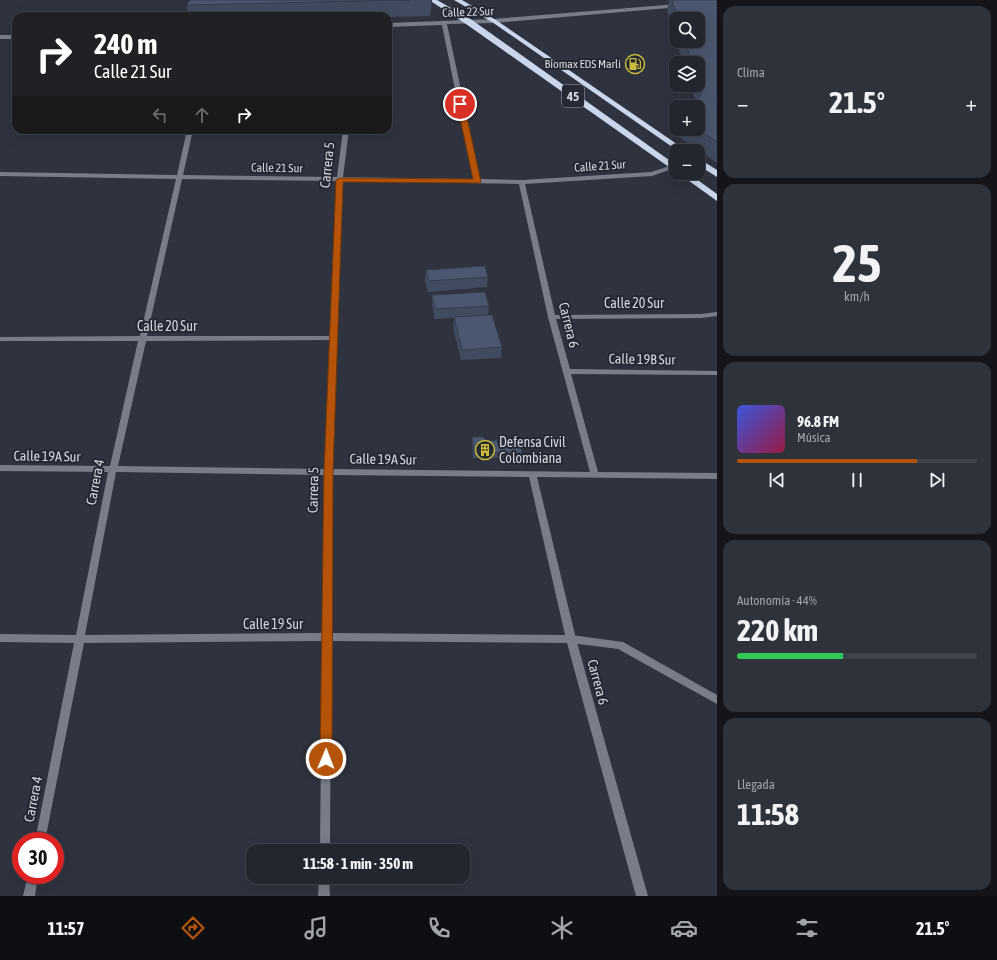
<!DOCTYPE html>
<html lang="es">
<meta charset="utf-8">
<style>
:root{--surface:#22262f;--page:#2e323b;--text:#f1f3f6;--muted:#a2a5aa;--line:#3f434b;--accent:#b45309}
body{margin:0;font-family:"Asap Condensed",sans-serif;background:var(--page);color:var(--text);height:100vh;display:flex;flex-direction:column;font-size:15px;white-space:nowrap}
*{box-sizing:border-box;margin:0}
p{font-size:13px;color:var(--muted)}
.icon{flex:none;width:22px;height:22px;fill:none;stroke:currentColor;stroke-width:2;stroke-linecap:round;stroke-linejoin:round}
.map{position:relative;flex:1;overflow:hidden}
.drawer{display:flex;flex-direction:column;gap:6px;padding:6px;background:#13151a;width:280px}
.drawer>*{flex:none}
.top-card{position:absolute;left:12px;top:12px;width:380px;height:122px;border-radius:12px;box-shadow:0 4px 16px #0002,0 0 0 1px var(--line);background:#202124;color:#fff;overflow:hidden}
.tools{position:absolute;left:669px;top:12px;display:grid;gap:8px}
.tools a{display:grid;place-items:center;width:36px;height:36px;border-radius:8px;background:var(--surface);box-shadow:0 4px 16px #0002,0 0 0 1px var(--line);font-size:20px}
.speed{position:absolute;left:12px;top:832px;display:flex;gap:8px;font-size:20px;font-weight:700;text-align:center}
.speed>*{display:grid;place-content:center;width:52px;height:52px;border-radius:50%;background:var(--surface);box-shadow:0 4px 16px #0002,0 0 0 1px var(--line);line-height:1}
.speed .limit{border:6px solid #d22;background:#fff;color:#111}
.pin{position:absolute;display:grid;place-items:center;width:34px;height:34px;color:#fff;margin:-17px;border:2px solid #fff;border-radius:50%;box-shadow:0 1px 4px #0007}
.me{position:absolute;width:44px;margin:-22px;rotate:1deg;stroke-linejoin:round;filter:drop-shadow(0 0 3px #0008)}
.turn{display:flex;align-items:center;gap:14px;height:84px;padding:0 16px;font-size:18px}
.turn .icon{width:52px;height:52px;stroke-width:2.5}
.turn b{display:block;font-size:28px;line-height:34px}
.lanes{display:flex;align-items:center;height:38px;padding:0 16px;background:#0003;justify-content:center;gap:20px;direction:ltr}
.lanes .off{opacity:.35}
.big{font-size:30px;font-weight:700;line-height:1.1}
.drawer .widget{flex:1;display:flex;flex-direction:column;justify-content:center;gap:6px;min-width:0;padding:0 14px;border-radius:12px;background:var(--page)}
.drawer .dial{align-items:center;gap:0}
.dial b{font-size:52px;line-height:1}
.song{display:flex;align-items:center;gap:12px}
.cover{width:48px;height:48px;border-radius:6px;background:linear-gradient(135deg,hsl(230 70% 55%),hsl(340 70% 35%))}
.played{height:4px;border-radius:2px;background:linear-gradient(90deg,var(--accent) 75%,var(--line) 75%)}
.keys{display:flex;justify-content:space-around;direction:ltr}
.heat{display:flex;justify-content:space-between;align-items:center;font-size:22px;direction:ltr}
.charge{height:6px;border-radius:3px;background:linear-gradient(90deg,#34c759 44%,var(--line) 0)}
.trip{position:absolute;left:246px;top:844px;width:224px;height:40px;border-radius:12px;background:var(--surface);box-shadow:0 4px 16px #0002,0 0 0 1px var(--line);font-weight:700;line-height:40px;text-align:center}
.tabs{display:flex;height:64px;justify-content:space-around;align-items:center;background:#0e0f13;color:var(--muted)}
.tabs .icon{width:28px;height:28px}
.tabs .selected{color:var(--accent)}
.tabs b{font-size:18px;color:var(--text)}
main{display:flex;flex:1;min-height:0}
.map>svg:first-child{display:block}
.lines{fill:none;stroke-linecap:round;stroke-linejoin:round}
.service{fill:#787d89;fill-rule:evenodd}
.minor{fill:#787d89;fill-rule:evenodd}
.trunk{fill:#cad6ec;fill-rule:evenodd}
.wall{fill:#404b5f}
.shaded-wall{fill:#343d4d}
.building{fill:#4b576e;stroke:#343d4d}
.route{fill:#b45309;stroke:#753606}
.labels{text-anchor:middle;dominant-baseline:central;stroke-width:4;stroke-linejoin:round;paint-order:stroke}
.far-street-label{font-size:12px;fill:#d3d6de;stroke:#242934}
.far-poi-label{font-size:12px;fill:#d3d6de;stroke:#242934;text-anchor:end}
.shield{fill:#242934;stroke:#9ea2ab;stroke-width:1}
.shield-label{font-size:13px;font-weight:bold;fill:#d3d6de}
.street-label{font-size:14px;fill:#d3d6de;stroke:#242934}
.poi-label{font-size:14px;fill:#d3d6de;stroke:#242934;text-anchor:start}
</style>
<main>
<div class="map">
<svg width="717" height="896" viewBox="0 0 717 896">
<rect width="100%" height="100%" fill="#2e333f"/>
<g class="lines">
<path class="service" d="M571 635 623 642 717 695V704L618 649 571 643 568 642 566 639 568 636Z"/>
<path class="minor" d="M678 4 680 5V7L494 23 447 24 480 179 522 180 651 172 673 165 676 167 675 168 652 176 525 184 555 315 701 314 717 312V316L701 318 556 319 570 369 717 371V375L571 374 598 472 717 473V479L537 477 576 639 648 896H636L567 643 331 641 330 851H320L322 641 84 643 45 841H35L74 643 0 642V634L76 635 108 472 0 471V465L110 466 138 341H0V337L140 336 176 179 0 176V172L177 175 187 130H193L183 175 337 177 343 130H349L343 177 473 179 442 25 388 27V23L494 19ZM182 179 337 181 330 336H147ZM343 181 519 184 548 317 590 472 332 469ZM330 340 324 469 118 466 146 341ZM116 472 324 475 322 633 85 635ZM332 475 529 477 565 635 331 633Z
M0 35H16V39H0Z
M28 875H38L35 896H23Z
M319 877H329L330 896H318Z"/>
<path class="trunk" d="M429 0H437L472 20 676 165V172L466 24Z
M454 0H462L496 20 687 151H678L492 22Z
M698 158 717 170V177L698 165Z
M678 173H688L717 194V201Z"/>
</g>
<path class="wall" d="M190 0H432L431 11 430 16 388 17V16H188L187 5Z
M669 0H717V163L679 137 681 129H698L696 102 690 85H698V63H683L676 41H698V19H676V40L667 10Z
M426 270 488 277 487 287 428 292 425 281Z
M432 295 489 306 488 315 502 347 501 358 461 360 453 327 454 318 435 319 432 305Z
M472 437 498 445H511L512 440 522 453 521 458H473L472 442Z"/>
<path class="shaded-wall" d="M431 0H432L431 11 430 16Z"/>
<path class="building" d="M190 0H410L187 5Z
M672 0H717V142L697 129H698V107H692L702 93 698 80V63H692L685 41H698V19H678Z
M485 266 488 277 429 281 426 270Z
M485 292 489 306 435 309 432 295Z
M492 315 502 347 462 350 454 317Z
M472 437H484L485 441 497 440 498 445H513L512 440H520L522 453 474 452Z"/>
<path class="route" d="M460 102 464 104 481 182 480 183 343 182 333 472 332 759 330 763 326 765 322 763 320 759 324 472 336 180 340 178 473 179 457 104Z"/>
<defs>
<symbol id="fuel-ring" viewBox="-11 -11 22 22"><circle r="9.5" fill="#242934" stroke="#caba39" stroke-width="1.5"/><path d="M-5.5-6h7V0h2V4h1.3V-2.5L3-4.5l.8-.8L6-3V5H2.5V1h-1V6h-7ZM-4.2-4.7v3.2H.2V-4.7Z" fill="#caba39"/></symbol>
<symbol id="building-ring" viewBox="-11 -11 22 22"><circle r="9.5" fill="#242934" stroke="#caba39" stroke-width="1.5"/><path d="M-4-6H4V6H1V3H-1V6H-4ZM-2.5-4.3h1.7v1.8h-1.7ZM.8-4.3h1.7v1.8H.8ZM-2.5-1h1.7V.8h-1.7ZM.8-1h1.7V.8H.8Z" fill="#caba39"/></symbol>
</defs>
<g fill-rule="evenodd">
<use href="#fuel-ring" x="624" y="53" width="22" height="22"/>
<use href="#building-ring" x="474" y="439" width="22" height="22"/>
</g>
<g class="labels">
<g class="far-street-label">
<text transform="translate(468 12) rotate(-2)">Calle 22 Sur</text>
<text transform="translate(600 166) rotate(-4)">Calle 21 Sur</text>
<text transform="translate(277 168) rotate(1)">Calle 21 Sur</text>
</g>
<g class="far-poi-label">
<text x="621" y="64">Biomax EDS Marli</text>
</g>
<rect class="shield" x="562" y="85" width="22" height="22" rx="3"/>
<g class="shield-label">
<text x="573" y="96">45</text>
</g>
<g class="street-label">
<text transform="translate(327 165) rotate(-84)">Carrera 5</text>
<text x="634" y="303">Calle 20 Sur</text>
<text transform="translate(569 325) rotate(76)">Carrera 6</text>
<text x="167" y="326">Calle 20 Sur</text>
<text transform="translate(642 359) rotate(1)">Calle 19B Sur</text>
<text transform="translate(47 456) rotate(1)">Calle 19A Sur</text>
<text transform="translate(383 459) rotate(1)">Calle 19A Sur</text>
<text transform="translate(95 482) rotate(-79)">Carrera 4</text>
<text transform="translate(313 490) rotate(-89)">Carrera 5</text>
<text x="273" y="624">Calle 19 Sur</text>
<text transform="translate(598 682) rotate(75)">Carrera 6</text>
<text transform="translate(33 799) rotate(-79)">Carrera 4</text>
</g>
<g class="poi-label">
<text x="499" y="442">Defensa Civil<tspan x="499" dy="16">Colombiana</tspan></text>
</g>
</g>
</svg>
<div class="tools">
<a><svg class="icon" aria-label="search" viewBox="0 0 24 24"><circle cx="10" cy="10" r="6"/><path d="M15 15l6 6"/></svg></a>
<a><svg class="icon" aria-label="layers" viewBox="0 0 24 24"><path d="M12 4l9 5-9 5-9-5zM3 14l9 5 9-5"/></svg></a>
<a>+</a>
<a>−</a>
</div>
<div class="speed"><div class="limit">30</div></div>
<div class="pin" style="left:460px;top:104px;background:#d93025"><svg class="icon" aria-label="arrive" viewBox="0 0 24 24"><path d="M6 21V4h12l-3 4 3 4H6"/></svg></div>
<svg class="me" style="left:326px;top:759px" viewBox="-20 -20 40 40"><circle r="17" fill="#b45309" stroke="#fff" stroke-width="3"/><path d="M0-11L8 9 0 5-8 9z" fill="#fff"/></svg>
<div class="trip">11:58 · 1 min · 350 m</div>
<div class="top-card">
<div class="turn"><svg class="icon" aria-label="right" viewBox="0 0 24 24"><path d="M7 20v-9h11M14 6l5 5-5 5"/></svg><div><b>240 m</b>Calle 21 Sur</div></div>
<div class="lanes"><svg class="icon off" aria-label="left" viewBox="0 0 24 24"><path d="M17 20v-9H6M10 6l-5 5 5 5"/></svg><svg class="icon off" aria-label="ahead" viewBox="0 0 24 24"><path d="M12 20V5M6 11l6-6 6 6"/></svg><svg class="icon" aria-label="right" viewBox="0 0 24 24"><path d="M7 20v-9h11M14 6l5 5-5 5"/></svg></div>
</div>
</div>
<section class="drawer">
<div class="widget"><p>Clima</p>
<div class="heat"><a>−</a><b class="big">21.5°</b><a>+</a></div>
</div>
<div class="widget dial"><b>25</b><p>km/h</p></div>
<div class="widget">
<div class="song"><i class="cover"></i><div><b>96.8 FM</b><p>Música</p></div></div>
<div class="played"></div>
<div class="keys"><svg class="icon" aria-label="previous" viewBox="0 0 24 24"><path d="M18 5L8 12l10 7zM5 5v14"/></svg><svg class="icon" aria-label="pause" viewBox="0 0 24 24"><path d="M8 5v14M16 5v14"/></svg><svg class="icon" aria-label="next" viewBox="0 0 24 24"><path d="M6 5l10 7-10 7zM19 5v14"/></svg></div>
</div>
<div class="widget"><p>Autonomía · 44%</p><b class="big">220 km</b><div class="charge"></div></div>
<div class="widget"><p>Llegada</p><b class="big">11:58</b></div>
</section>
</main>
<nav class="tabs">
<b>11:57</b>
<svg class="icon selected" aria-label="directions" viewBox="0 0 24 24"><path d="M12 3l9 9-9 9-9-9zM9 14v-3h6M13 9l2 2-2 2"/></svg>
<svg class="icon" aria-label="music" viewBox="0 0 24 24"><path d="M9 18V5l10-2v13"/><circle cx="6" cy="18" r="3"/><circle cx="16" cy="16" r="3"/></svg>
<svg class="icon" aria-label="phone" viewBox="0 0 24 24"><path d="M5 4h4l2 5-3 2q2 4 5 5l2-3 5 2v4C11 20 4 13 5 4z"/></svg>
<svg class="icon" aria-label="climate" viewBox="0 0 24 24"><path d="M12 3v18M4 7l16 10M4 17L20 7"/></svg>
<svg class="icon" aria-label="car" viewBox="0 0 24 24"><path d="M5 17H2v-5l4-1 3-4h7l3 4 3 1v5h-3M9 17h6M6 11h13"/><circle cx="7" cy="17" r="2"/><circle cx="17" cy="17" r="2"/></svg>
<svg class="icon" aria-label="filters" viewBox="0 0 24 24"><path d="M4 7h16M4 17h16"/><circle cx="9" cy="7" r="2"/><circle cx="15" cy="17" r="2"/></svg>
<b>21.5°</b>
</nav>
